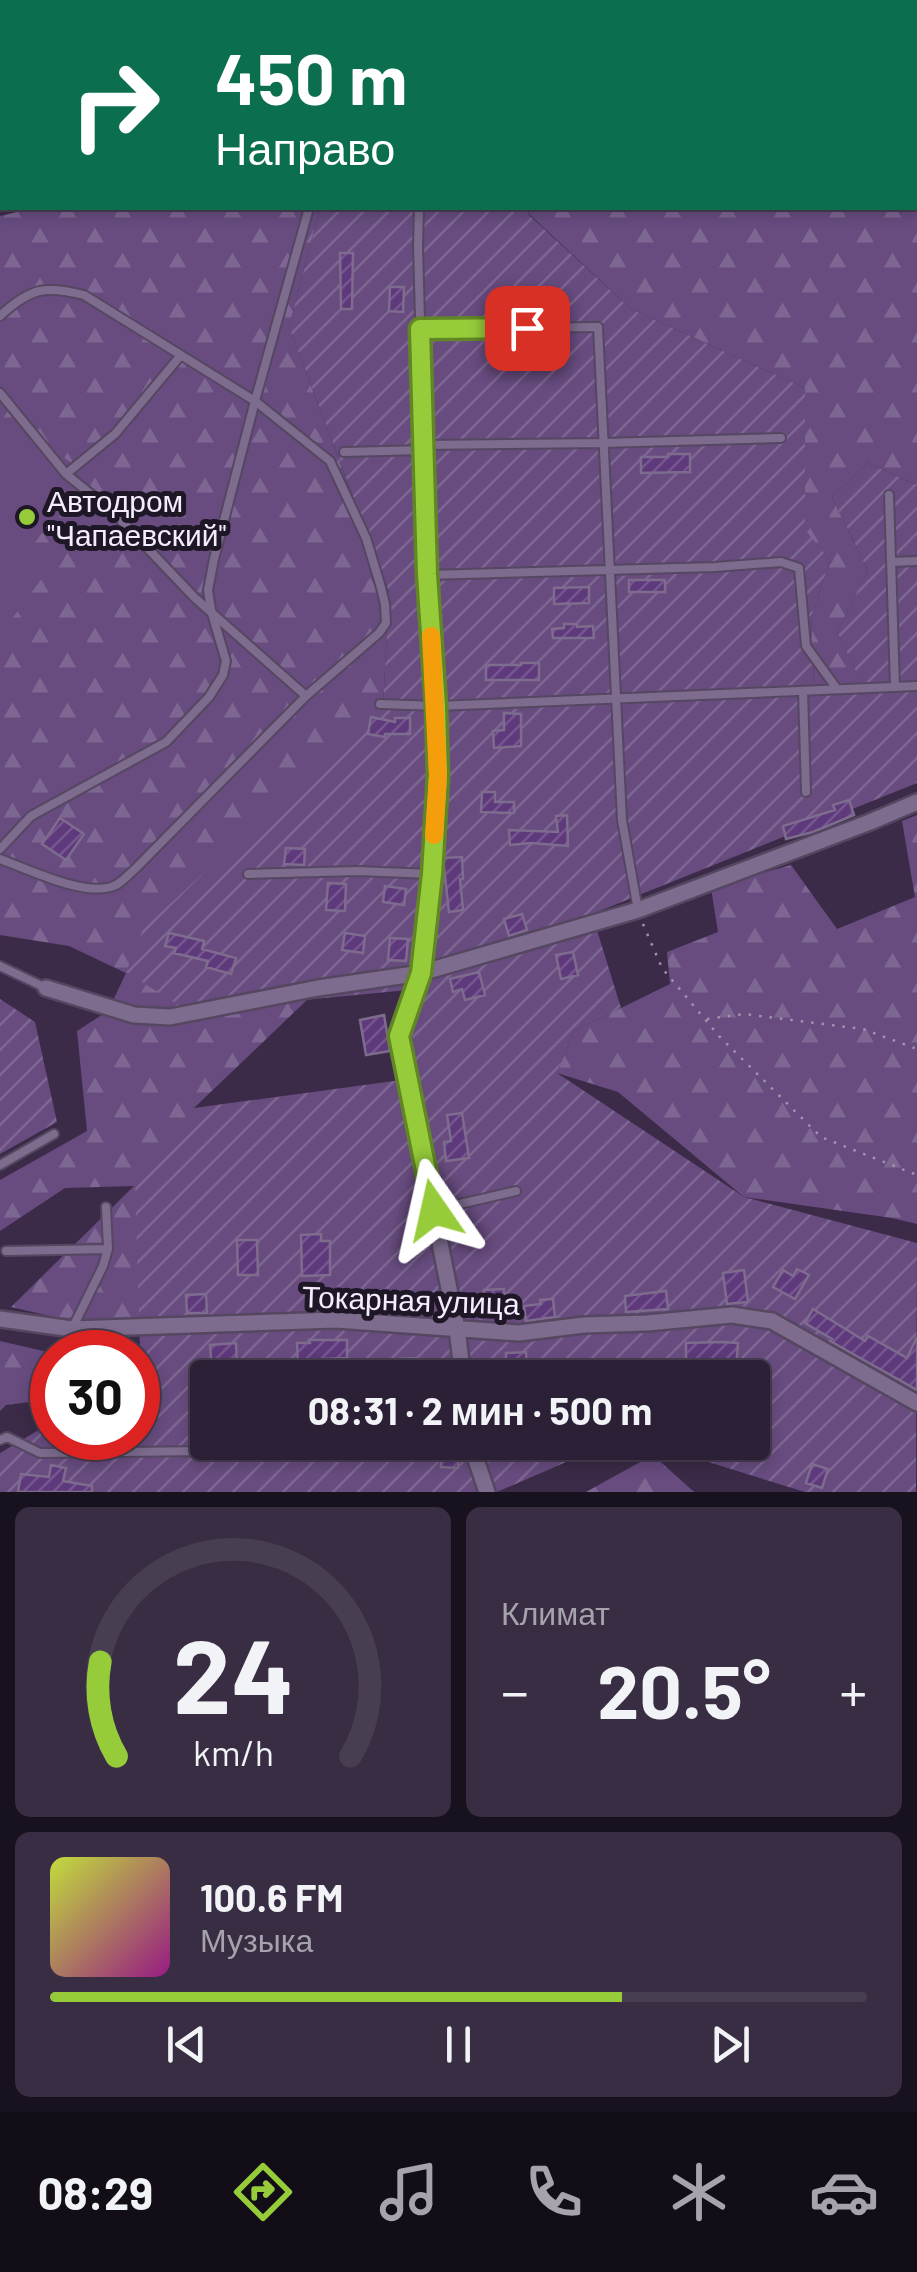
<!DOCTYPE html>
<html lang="ru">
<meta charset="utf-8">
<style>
:root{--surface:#2c2036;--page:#382d42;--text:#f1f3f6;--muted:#a6a3ad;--line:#483e51;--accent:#96cc3a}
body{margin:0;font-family:Barlow,sans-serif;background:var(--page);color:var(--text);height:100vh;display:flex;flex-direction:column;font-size:38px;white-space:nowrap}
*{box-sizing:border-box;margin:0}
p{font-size:32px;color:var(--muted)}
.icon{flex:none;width:55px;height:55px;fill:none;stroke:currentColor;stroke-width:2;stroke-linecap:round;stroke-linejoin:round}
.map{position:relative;height:1492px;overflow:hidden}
.panel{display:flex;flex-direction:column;gap:15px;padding:15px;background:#18121e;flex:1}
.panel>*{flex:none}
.guide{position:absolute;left:0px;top:0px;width:918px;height:210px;box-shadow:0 5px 15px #0003,0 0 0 2px var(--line);background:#0b6e4f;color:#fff;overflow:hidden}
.speed{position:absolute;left:30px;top:1330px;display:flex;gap:20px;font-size:50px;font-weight:700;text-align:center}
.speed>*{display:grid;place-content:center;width:130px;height:130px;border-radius:50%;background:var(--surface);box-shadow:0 5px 15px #0003,0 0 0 2px var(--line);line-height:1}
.speed .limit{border:15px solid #d22;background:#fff;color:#111}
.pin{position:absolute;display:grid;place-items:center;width:85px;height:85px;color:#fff;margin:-42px;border-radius:20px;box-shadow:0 5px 15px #0006}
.me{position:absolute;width:110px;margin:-55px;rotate:349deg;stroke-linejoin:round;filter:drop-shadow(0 0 8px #0008)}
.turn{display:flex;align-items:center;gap:35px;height:210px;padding:0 50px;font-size:45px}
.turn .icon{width:130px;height:130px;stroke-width:2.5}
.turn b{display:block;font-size:70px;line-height:85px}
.big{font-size:75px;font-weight:700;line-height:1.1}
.panel .tile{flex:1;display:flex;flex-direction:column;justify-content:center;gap:15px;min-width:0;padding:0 35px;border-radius:15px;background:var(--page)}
.panel .dial{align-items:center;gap:0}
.dial svg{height:260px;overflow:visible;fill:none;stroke:var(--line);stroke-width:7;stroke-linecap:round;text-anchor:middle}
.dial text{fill:var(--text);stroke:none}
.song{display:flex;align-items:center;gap:30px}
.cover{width:120px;height:120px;border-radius:15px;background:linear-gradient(135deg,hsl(70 70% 55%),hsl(310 70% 35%))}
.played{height:10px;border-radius:5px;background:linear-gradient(90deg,var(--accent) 70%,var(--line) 70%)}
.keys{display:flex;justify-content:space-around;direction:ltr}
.heat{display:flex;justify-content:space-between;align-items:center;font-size:55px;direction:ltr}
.panel .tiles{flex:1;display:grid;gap:15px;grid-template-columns:1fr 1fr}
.tile:last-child{grid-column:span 2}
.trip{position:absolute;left:190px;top:1360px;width:580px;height:100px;border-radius:10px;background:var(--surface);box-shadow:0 5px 15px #0003,0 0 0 2px var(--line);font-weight:700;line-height:100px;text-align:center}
.dock{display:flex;height:160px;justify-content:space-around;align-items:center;background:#120d16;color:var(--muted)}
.dock .icon{width:70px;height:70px}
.dock .active{color:var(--accent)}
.dock b{font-size:45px;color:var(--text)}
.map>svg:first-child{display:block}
.forest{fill:url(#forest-firs)}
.garden{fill:url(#garden-furrows)}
.pitch{fill:#684c80}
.building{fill:url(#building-hatch);stroke:#7d6c8d;stroke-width:2.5}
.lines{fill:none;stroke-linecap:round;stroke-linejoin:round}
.service-casing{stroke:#554760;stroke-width:12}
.minor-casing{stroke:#554760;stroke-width:20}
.path{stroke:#a094ac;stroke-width:2.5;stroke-dasharray:2.5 8;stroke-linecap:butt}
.service{stroke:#7d6c8e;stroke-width:8}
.minor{stroke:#7d6c8e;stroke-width:15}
.route-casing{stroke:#628526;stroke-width:25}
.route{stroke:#96cc3a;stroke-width:18}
.slow{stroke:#f59e0b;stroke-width:18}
.poi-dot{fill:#96cc3a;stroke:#1e1725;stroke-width:4}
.labels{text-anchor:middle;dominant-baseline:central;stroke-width:10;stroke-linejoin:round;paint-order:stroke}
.poi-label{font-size:30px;fill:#f5ecff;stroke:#1e1725;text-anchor:start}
.street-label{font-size:30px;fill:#f5ecff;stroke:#1e1725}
</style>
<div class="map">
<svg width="917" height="1492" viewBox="0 0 917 1492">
<defs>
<pattern id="forest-firs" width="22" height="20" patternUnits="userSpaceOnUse" patternTransform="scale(2.5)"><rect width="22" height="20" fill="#684c80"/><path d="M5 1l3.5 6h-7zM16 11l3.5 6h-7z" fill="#7e6693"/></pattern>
<pattern id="garden-furrows" width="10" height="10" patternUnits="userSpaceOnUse" patternTransform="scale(2.5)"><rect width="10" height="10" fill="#684c80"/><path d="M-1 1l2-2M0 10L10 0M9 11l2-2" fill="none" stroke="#7e6693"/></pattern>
<pattern id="building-hatch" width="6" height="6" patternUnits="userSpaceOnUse" patternTransform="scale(2.5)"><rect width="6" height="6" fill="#5e397b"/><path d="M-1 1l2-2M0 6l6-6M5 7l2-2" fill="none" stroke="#76568f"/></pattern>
</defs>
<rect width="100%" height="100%" fill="#3b2b48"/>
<path class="forest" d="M305 0H734L735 2H307Z
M915 123H917V485L868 463 832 497 868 571 837 632 864 687H814L811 618 830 560 805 531V388L631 309 529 214 527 208H915Z
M34 208H320L289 327 389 593 383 707 188 1011 308 999 194 1108 140 1324 76 1322 11 1307 134 1186 65 1188 0 1231V1180L87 1131 77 1031 108 1011 126 973 69 946 0 935V216Z
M917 815V1224L892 1218 744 1197 618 1092 557 1073 574 1031 670 984 667 952 718 932 711 888 791 865 837 929 915 897 902 821Z
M0 1341 52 1353V1399L6 1405 0 1411Z
M653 1455 694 1492H586Z"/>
<path class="garden" d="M320 208H527L529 215 631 309 805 388V530L830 560 811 618 814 687 863 686 837 632 868 571 832 497 868 463 917 485V783L592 914 621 1008 574 1031 557 1073 744 1197 917 1243 916 1492H805L647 1443 752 1442V1378H208V1442L610 1443 497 1492H0V1453L52 1422V1438H138L137 1352 140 1348 135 1186 194 1108 416 1078 408 990 188 1011 126 972 143 929 383 707 389 592 289 327Z
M0 999 35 1022 57 1122 0 1154Z"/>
<path class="pitch" d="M11 417 86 474 22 560 43 577 0 635V431Z"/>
<path class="building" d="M340 253H353L352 309H341Z
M390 287H404L403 312 389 311Z
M668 454H690V472L641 473V457H668Z
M629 580H665V592H629Z
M589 587V603L554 604V588Z
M564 624H577V627L593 626 594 638H553L552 629 564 628Z
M521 663H539V680H486V665H521Z
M504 713 521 714V746L494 748 493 731 504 730Z
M371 717 395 722V718H410V734H385V737L368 734Z
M482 792H495V802H514V813L481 812Z
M849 800 854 815 813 832 786 839 783 826 835 810 833 805Z
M567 815 568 846 531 843 510 845 509 830 558 832 556 816Z
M60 818 84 834 66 860 42 844Z
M286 848 305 849 304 865 284 864Z
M462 857 463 879H460L463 910 449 912 443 858Z
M328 883 346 884 345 911 326 910Z
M385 886 406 889 404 905 383 902Z
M522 914 527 930 509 936 504 919Z
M169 933 204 941 202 949 236 958 231 974 206 967 208 961 174 953 176 948 165 946Z
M345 933 365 936 363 953 342 950Z
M390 938 408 939 406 961 388 960Z
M573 952 578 975 561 979 556 955Z
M479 972 485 995 465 1000 462 989 453 992 450 979Z
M384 1015 390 1051 366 1055 360 1020Z
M462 1113 469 1158 446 1161 444 1142 451 1141 447 1115Z
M321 1234V1241H330V1275L302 1276 301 1235Z
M237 1240H257L258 1275H238Z
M797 1269 809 1275 795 1299 773 1287 783 1270 793 1276Z
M744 1270 748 1302 727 1304 723 1273Z
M504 1289V1308L484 1309V1290Z
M666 1291 668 1309 626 1312 625 1296Z
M206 1294 207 1313H187L186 1295Z
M394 1295H414L415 1313H394Z
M553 1299 555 1317 526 1321 524 1306 541 1304 540 1300Z
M813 1309 865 1341 868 1336 907 1358 917 1337V1390L830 1341 832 1339 805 1323Z
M309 1340H347V1358L324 1359 325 1370 298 1369 297 1343H310Z
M723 1342 738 1343 736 1370 718 1369V1378H686V1343Z
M236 1343 237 1368 212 1370 210 1345Z
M526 1352 527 1371H506V1353Z
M418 1358V1377L398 1378 397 1359Z
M442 1448 459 1449 458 1468 441 1467Z
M812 1464 828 1469 822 1488 806 1483Z
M51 1465 66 1468 63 1481 92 1486V1492H18L21 1474 49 1477Z"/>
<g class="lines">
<defs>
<path id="service" d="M290 0 292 2
M419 208 418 246 427 575 437 706 439 776 432 874 421 973
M0 316C30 288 45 285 84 295L255 401 214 559 208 590 211 610 226 661 223 675 209 697 166 742 31 816 0 849
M421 329 598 327 622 820 638 910
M0 393 66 474 113 512 195 598 306 696
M424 445 603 443 781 438
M344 452 424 450
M66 474 115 434 181 355
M889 495 895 687
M891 562 917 561
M427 575 715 567 781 562 799 568 806 646 837 689
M803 691 806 792
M380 704 437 706 917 686
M0 859C28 869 88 899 116 885 123 881 129 874 135 869L306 696 379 633 386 623 385 604 380 584 366 538 330 461 255 401 309 208
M248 874 357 871 432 874
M0 966 46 988
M0 1165 54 1134
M434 1210 516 1191
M6 1251 108 1249
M72 1329 103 1266 108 1249 106 1207
M0 1440 7 1437 40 1453 204 1451"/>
<path id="minor" d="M421 973 399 1036 457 1329 463 1378
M46 988 134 1015 170 1017 318 988 421 973 638 910 870 822 917 802
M0 1319 72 1329 336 1320 519 1333 584 1325 647 1323 732 1315 772 1321 917 1403
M470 1442 487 1492"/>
</defs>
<use href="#service" class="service-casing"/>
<use href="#minor" class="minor-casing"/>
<path class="path" d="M377 2 379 0
M643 924 662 968 719 1036 821 1137 917 1175
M707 1019 744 1014 863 1029 917 1049"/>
<use href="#service" class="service"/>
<use href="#minor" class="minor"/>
</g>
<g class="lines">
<defs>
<path id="route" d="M434 1210 399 1036 421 973 432 874 438 776 436 706 427 574 420 329 527 328"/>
</defs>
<use href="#route" class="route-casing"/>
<use href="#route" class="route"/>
<path class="slow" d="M431 636 438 776 434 835"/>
</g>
<circle class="poi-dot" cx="27" cy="517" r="10"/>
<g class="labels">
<g class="poi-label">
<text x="47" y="500">Автодром<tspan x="47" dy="34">"Чапаевский"</tspan></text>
</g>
<g class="street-label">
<text transform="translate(411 1299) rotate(2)">Токарная улица</text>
</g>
</g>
</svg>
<div class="speed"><div class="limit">30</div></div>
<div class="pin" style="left:527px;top:328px;background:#d93025"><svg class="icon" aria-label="arrive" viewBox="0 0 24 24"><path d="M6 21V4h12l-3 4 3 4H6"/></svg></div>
<svg class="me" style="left:434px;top:1210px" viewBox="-20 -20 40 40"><path d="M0-17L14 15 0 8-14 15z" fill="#96cc3a" stroke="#fff" stroke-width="4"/></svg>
<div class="trip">08:31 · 2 мин · 500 m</div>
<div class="guide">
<div class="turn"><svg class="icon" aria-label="right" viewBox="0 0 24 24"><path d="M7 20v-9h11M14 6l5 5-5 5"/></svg><div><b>450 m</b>Направо</div></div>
</div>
</div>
<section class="panel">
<div class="tiles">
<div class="tile dial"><svg viewBox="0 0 100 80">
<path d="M14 69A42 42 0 1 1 86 69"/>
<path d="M14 69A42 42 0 0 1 9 40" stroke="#96cc3a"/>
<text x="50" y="56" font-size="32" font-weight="700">24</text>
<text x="50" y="72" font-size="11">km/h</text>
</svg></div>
<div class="tile"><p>Климат</p>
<div class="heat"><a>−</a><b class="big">20.5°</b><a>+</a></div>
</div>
<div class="tile">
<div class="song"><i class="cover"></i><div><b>100.6 FM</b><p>Музыка</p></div></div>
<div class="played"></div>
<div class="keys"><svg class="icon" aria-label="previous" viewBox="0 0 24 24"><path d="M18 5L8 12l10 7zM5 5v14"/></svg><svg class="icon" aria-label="pause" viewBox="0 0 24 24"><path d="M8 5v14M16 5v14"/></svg><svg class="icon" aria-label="next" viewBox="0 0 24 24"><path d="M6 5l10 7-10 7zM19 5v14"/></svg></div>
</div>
</div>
</section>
<nav class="dock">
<b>08:29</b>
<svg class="icon active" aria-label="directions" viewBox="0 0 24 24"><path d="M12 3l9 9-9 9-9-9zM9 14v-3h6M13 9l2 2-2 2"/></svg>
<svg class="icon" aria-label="music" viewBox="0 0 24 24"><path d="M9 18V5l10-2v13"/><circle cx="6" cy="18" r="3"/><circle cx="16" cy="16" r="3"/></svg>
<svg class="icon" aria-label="phone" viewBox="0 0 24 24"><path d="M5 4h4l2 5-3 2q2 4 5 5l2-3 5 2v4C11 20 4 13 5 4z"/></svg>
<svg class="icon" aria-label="climate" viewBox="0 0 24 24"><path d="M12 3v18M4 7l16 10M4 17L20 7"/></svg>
<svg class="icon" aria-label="car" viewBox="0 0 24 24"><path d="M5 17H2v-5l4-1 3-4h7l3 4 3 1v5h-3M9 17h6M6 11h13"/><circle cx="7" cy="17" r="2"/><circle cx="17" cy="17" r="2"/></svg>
</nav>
